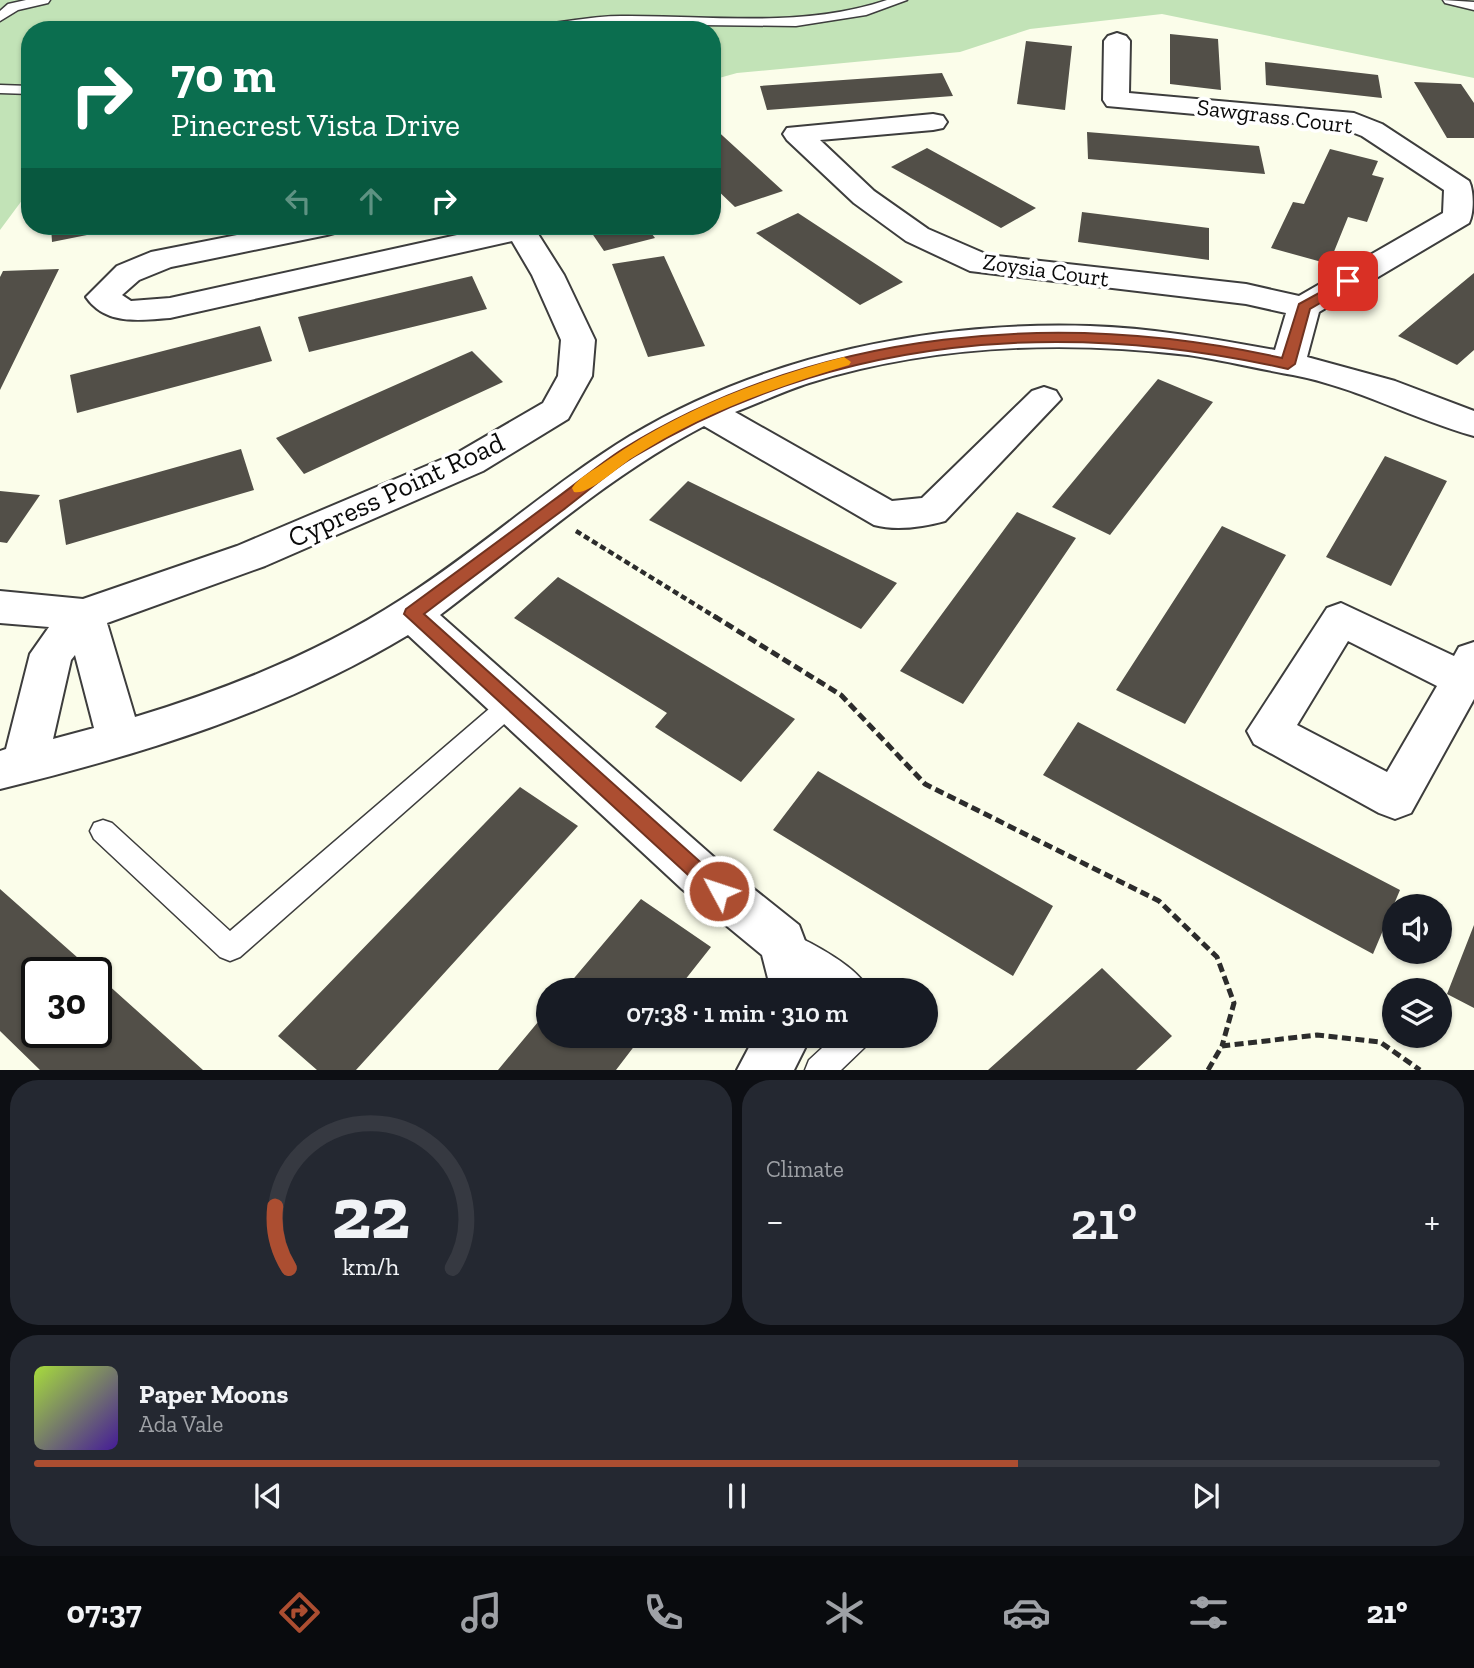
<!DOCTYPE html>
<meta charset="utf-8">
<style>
:root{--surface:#171b24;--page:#242831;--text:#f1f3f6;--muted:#9ea1a6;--line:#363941;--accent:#ac4e31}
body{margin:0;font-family:"Zilla Slab",serif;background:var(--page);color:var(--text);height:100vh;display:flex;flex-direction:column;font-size:26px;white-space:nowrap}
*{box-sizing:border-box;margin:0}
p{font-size:23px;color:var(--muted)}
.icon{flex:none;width:38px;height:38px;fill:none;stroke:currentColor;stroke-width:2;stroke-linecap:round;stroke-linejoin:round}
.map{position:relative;height:1070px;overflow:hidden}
.drawer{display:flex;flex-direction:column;gap:10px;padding:10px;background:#0d0f14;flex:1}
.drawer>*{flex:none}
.hud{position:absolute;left:21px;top:21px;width:700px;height:214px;border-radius:28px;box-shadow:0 2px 5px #0004;background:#0b6e4f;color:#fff;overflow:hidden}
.fabs{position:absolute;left:1382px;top:894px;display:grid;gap:14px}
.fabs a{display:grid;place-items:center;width:70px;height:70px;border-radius:50%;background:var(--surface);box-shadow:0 2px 5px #0004;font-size:35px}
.speed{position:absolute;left:21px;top:957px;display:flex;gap:14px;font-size:35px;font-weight:700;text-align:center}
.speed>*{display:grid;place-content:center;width:91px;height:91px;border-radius:50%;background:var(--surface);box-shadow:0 2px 5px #0004;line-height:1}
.speed .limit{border:4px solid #111;border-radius:10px;background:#fff;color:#111}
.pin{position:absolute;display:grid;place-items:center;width:60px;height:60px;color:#fff;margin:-30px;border-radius:14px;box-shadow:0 4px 10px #0006}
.me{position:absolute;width:77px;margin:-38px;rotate:310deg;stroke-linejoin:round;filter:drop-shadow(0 0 5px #0008)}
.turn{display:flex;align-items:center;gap:24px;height:147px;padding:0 35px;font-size:32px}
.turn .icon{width:91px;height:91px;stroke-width:2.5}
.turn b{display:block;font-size:49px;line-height:60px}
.lanes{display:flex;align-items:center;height:66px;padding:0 35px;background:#0003;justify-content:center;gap:35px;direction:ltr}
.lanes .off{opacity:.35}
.big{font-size:52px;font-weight:600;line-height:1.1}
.drawer .widget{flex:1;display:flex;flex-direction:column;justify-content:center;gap:10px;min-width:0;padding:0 24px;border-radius:28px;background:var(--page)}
.drawer .dial{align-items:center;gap:0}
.dial svg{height:182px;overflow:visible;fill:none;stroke:var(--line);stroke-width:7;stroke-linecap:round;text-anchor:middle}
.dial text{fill:var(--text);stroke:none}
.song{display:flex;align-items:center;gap:21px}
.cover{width:84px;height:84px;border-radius:10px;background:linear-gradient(135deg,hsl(80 70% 55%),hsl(260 70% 35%))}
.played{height:7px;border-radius:4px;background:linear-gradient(90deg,var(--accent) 70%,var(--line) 70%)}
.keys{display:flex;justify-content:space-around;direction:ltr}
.heat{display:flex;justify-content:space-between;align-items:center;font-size:38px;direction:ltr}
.drawer .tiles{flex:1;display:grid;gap:10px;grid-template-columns:1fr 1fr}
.widget:last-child{grid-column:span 2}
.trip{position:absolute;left:536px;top:978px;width:402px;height:70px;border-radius:35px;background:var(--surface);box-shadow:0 2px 5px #0004;font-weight:600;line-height:70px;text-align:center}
.tab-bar{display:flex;height:112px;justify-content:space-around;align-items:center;background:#090b0e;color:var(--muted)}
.tab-bar .icon{width:49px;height:49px}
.tab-bar .current{color:var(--accent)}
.tab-bar b{font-size:32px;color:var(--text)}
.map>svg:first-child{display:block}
.green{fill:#c2e3b7}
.building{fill:#524f48}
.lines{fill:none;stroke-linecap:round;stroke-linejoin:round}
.service-casing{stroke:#3d3d3d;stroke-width:3}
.minor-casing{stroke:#3d3d3d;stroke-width:4}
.path-far1{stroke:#2c2c2c;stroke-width:4.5;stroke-dasharray:6 3.5;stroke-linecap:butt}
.path{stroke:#2c2c2c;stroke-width:5;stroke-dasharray:9 4.5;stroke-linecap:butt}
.service{fill:#fff;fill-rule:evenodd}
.minor{fill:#fff;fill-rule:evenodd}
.route{fill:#ac4e31;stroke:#703320;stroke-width:2}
.slow{fill:#f59e0b}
.labels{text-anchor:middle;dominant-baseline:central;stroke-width:7;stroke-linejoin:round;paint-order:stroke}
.far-street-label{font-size:23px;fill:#0a0a0a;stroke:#fff}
.street-label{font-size:28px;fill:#0a0a0a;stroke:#fff}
</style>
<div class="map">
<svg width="1474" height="1070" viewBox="0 0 1474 1070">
<rect width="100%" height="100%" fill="#fbfdea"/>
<path class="green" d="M0 0H1474V78L1162 14 1030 29 960 52 737 73 712 80V30H30V197L23 199 0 230Z"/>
<path class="building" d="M1170 34 1218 39 1221 90 1170 84Z
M1026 41 1072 46 1065 110 1017 104Z
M1265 62 1378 75 1382 98 1266 85Z
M942 73 953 96 767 110 760 86Z
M1414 82 1461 84 1474 103V138H1447Z
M712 126 783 191 735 207 712 185Z
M1087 132 1259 146 1265 174 1088 159Z
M927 148 1036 208 1001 228 891 167Z
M1330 149 1378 161 1372 175 1384 178 1367 222 1348 217 1329 264 1271 248 1293 202 1304 204Z
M1082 212 1209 228V260L1078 242Z
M798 213 903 282 860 305 756 233Z
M51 226H127V227L52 242Z
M587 226H646L655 238 604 251Z
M664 256 705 346 648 357 612 264Z
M59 269 0 390V277L3 271Z
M1474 273V350L1457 365 1398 336Z
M472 276 487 309 309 352 298 317Z
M260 326 272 361 77 413 70 375Z
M472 351 503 382 304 474 276 438Z
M1158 379 1213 402 1110 535 1052 507Z
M241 449 254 490 66 545 59 500Z
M1385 456 1447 481 1391 586 1326 557Z
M688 481 897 583 861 629 649 520Z
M0 491 40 495 7 543 0 542Z
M1017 512 1076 538 963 704 900 671Z
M1222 526 1286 555 1185 724 1116 690Z
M558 577 795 719 741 782 655 727 667 713 514 618Z
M1078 722 1400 890 1373 954 1043 775Z
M818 771 1053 906 1013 976 773 830Z
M520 787 578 826 356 1070H317L278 1036Z
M0 889 95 973H37V1032H96V974L203 1070H40L0 1031Z
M641 899 711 947 677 990H564Z
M1474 925V1008L1447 994Z
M1102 968 1172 1036 1136 1070H988Z
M548 1010V1036H642L616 1070H498Z"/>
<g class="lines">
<defs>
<path id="service" d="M26 0H50L48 3 18 10 0 21V11L8 4Z
M887 0H907L866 15 796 26 617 24 566 30H518L525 26C557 24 589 16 621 16 710 15 801 29 887 0Z
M1443 0 1474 2V10L1445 3Z
M0 85 30 86V94L0 93Z
M511 694 519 697 523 704 519 711 240 957 230 961 220 957 94 839 90 831 94 823 103 820 112 823 230 931 503 697Z
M789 933C811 942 860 968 868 990H833L779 955 775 946 779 937Z
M835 1036H870L866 1046 841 1070H805L809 1060Z"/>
<path id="minor" d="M1117 33 1126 36 1130 41 1129 93 1354 113 1382 124 1469 181C1474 191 1474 213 1469 223L1319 312 1307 357 1395 381 1474 411V436C1413 419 1356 387 1293 375 1258 369 1223 360 1188 355 1062 340 931 345 809 383 784 391 759 403 735 412L892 501 922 498 1032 391 1044 387 1056 391 1061 399 945 521C923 527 896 531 874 525L704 426C608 476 526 550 440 615L716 859 799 925 821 983V990H771L762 955 682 889 408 635C280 712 143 754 0 789V751L6 749 30 654 49 627 0 623V591L83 599 237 546 457 453 543 403 558 376 561 340 532 275 512 241 170 318C140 320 106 326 86 297L117 266 151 252 283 226H342L338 232 327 235 171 267 139 280 122 295 131 301 170 298 498 226H533L564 275 595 340 592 376 568 419 483 471 265 566 107 623 135 717C228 689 320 652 402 599 480 549 550 485 630 436 765 355 933 321 1090 326 1153 328 1214 339 1275 350L1286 313 1246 304 970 271 906 241 854 203 787 140 783 134 787 128 933 114 943 116 947 122 943 128 933 130 820 140 874 191 928 229 988 255 1246 284 1299 296 1443 213 1444 190 1362 136 1339 127 1107 106 1103 100 1104 41 1108 36ZM75 655 94 728 53 739 71 660Z
M1341 603 1454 656 1459 647 1474 642V699L1411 813 1395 819 1379 813 1254 744 1247 731 1327 608ZM1348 641 1437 686 1387 772 1297 725Z
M755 1036H811L794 1070H737Z"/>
</defs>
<use href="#service" class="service-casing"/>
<use href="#minor" class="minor-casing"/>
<path class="path-far1" d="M576 531 717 618"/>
<path class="path" d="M714 616 841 695 925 784 1159 901 1217 957 1234 1003 1222 1046
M1208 1070 1222 1046 1317 1035 1380 1042 1420 1070"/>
<use href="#service" class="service"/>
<use href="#minor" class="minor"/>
</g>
<path class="route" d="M1348 277 1353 278V284L1310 309 1295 364 1288 369C1063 318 835 335 635 456 610 471 587 492 563 510 517 544 470 579 424 614L726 885 729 891 726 897 719 900 712 897 404 614 406 609C454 574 503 538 551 502 575 485 598 465 623 449 820 328 1061 309 1282 358L1299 304Z"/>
<path class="slow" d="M844 357 851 362 849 365C773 388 699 414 632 458 619 466 588 496 574 492L572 488C579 477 594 470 605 462 677 411 760 379 844 357Z"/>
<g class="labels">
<g class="far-street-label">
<text transform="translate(1275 116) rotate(7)">Sawgrass Court</text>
<text transform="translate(1046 270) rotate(8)">Zoysia Court</text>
</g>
<g class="street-label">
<text transform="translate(396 490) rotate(-25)">Cypress Point Road</text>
</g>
</g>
</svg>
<div class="fabs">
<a><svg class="icon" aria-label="sound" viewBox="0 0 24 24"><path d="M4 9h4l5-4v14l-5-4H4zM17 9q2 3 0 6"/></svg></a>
<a><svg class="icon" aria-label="layers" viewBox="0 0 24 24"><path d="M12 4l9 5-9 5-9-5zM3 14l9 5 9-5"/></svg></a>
</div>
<div class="speed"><div class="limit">30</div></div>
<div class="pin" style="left:1348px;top:281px;background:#d93025"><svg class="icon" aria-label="arrive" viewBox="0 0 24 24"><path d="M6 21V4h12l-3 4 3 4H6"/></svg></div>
<svg class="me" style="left:719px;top:891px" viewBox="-20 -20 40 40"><circle r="17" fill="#ac4e31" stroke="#fff" stroke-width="3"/><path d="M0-11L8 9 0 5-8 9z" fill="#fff"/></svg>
<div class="trip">07:38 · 1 min · 310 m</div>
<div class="hud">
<div class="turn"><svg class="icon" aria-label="right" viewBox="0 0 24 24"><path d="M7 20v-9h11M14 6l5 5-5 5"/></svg><div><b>70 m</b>Pinecrest Vista Drive</div></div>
<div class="lanes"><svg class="icon off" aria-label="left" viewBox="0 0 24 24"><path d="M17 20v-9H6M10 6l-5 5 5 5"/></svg><svg class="icon off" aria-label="ahead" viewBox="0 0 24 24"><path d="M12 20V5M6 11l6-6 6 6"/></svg><svg class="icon" aria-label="right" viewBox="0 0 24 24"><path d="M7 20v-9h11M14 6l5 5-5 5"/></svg></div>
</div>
</div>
<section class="drawer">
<div class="tiles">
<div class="widget dial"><svg viewBox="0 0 100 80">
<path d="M14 69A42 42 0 1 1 86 69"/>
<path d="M14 69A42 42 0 0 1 8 42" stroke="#ac4e31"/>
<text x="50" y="56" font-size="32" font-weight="700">22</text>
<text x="50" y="72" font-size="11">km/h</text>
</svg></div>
<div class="widget"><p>Climate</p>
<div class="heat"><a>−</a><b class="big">21°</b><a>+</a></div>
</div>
<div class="widget">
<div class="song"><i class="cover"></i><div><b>Paper Moons</b><p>Ada Vale</p></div></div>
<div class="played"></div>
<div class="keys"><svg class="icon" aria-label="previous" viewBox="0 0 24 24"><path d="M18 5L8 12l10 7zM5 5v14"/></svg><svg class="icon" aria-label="pause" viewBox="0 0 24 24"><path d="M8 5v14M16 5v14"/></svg><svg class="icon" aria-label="next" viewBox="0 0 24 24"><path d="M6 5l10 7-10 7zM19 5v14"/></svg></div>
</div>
</div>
</section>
<nav class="tab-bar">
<b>07:37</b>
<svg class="icon current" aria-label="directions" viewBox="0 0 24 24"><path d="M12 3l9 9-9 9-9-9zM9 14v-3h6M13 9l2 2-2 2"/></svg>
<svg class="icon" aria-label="music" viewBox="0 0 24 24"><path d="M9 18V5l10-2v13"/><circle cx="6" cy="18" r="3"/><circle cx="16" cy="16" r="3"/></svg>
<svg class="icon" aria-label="phone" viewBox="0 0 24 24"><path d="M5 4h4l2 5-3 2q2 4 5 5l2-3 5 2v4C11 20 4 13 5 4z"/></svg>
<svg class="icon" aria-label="climate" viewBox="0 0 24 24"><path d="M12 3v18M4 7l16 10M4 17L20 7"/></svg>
<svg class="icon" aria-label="car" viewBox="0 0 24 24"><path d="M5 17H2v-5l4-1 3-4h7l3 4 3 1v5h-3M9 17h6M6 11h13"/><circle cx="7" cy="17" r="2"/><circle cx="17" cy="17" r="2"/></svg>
<svg class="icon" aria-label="filters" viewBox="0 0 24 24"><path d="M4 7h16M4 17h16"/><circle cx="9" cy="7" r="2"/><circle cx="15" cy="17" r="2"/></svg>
<b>21°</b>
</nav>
